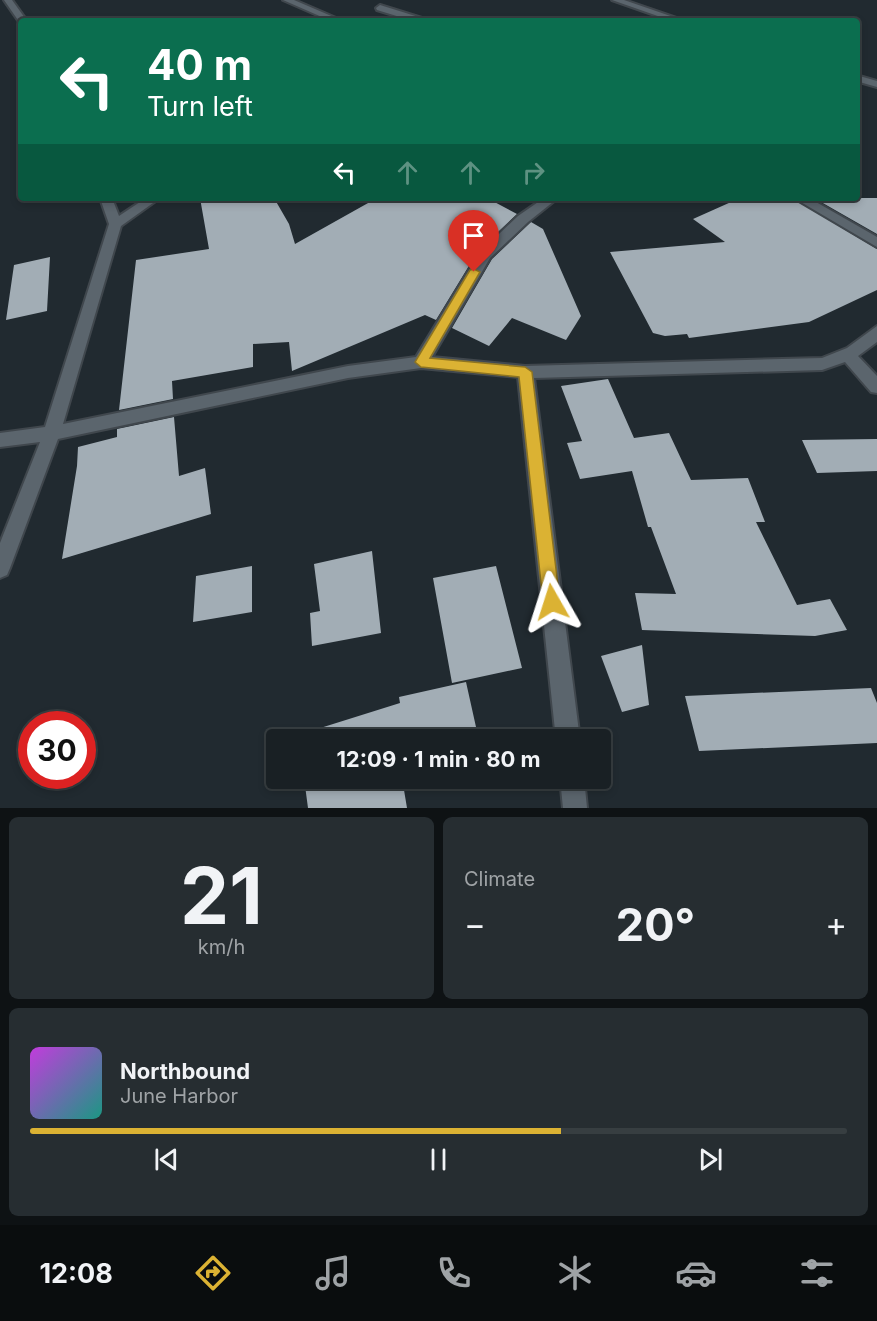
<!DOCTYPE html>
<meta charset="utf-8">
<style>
:root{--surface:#192024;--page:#262d31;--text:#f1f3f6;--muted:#9fa3a6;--line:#373e41;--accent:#dbb233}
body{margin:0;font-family:Inter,sans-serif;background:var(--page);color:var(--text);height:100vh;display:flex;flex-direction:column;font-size:22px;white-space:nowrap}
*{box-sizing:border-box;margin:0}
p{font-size:20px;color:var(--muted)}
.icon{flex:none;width:33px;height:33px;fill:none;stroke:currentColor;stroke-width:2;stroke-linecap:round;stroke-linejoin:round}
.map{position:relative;height:808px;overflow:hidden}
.panel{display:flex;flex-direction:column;gap:9px;padding:9px;background:#0e1214;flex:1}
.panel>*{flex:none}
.top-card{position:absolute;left:18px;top:18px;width:842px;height:183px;border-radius:6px;box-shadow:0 3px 9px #0003,0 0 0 2px var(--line);background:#0b6e4f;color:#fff;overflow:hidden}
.speed{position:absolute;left:18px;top:711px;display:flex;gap:12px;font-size:30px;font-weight:700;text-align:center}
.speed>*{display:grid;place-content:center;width:78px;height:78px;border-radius:50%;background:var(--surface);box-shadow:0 3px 9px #0003,0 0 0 2px var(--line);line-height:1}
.speed .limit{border:9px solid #d22;background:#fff;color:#111}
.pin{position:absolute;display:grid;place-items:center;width:51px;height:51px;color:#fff;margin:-62px -26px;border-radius:50% 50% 50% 0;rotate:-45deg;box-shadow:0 0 6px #0007}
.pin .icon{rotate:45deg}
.me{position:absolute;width:66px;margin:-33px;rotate:354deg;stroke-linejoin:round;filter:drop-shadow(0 0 4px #0008)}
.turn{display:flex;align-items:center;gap:21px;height:126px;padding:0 30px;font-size:27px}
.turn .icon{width:78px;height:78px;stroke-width:2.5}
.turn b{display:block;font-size:42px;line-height:51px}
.lanes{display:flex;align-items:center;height:57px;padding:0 30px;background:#0003;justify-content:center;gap:30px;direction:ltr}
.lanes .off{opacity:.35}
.big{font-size:45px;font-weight:700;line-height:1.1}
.panel .card{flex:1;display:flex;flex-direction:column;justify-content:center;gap:9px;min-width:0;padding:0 21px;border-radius:9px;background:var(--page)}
.panel .dial{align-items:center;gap:0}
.dial b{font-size:78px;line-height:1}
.song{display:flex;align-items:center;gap:18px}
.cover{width:72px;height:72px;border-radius:9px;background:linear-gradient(135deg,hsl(290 70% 55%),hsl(170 70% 35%))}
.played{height:6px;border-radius:3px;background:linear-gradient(90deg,var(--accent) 65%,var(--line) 65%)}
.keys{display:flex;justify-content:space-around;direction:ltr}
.heat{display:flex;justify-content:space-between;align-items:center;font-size:33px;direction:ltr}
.panel .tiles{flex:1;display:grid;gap:9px;grid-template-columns:1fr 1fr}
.card:last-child{grid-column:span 2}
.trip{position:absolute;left:266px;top:729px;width:345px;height:60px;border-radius:6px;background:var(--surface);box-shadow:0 3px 9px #0003,0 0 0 2px var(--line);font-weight:700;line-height:60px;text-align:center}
.menu{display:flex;height:96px;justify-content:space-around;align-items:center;background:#0a0d0e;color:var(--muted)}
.menu .icon{width:42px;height:42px}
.menu .current{color:var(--accent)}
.menu b{font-size:27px;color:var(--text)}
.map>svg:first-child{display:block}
.building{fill:#a2adb5}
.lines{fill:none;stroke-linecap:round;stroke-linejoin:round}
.minor-casing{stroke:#40474d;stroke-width:4}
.tertiary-casing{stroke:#40474d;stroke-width:4}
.minor{fill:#5b656d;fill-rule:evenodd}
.tertiary{fill:#5b656d;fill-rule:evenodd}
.route{fill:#dbb233;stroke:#8e7421;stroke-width:1.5}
</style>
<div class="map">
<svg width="877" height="808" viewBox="0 0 877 808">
<rect width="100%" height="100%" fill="#212a30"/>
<path class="building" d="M200 198H274L289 224 295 244 377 198H487L517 214 478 251 436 320 425 315 292 371 289 342 253 344V367L172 381 173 399 119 410 136 260 209 249Z
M740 198H792L877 249V290L809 322 689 338 687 334 665 336 653 333 610 252 725 242 693 219Z
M814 198H877V234Z
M531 222 543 229 581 316 566 340 512 318 489 346 452 328 492 259Z
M50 257 47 311 6 320 14 265Z
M608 379 634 438 669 433 691 480 748 478 765 522H756L797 605 830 599 847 630 815 636 642 630 635 593 676 594 651 527H648L632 471 580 479 567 443 582 441 561 386Z
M174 417 179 476 205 468 211 514 62 559 77 466 78 447 117 437V429Z
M877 439V471L817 473 802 440Z
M372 551 381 633 312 646 310 613 320 611 314 564Z
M252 566V612L193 622 196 576Z
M496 566 522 668 452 683 433 578Z
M642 645 649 705 622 712 601 656Z
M466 682 478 736 469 740H298V735L400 703 399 697Z
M871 688 877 703V743L699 751 685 696Z
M304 778H402L407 808H308Z"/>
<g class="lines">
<defs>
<path id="minor" d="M4 0H12L27 21 20 23Z
M283 0H294L343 21H331Z
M380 5 425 19 426 21H413L377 10 376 8Z
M100 198H112L119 216 146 198H160L121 226 63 424 348 366 416 357 480 252 518 216 544 198H558L528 222 490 258 432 357 525 366 822 358 847 348 877 326V342L858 356 877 376V393L871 392 845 362 822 370 534 378 580 740H556L518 377 421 368 348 378 58 439 10 568 7 575 0 578V543L40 442 0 447V433L45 427 109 224Z
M794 198H809L877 237V247Z
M560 778H584L587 808H563Z"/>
<path id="tertiary" d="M612 0H624L685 21H672Z
M856 75 877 81V87L856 81Z"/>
</defs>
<use href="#minor" class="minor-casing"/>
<use href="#tertiary" class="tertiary-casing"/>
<use href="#minor" class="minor"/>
<use href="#tertiary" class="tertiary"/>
</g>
<path class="route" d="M474 269 480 272 430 358 525 367 532 372 560 602 558 608 552 610 546 608 543 602 519 377 421 367 415 362 470 270Z"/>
</svg>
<div class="speed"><div class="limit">30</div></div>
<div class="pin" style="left:474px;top:272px;background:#d93025"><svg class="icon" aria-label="arrive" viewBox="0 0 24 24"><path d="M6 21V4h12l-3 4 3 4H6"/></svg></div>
<svg class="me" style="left:552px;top:602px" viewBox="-20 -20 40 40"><path d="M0-17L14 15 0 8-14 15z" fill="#dbb233" stroke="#fff" stroke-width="4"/></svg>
<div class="trip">12:09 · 1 min · 80 m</div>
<div class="top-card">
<div class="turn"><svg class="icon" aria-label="left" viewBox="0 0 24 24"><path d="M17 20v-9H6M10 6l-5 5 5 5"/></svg><div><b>40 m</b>Turn left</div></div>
<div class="lanes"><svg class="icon" aria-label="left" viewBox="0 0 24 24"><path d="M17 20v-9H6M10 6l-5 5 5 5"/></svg><svg class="icon off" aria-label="ahead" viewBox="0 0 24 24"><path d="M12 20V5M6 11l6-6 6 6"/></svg><svg class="icon off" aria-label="ahead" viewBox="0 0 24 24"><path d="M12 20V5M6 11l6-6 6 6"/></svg><svg class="icon off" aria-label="right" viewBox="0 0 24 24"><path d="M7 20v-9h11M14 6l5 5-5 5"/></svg></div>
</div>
</div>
<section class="panel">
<div class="tiles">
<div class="card dial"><b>21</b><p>km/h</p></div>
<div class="card"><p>Climate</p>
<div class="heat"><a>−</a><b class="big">20°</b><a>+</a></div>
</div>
<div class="card">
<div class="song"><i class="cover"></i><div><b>Northbound</b><p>June Harbor</p></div></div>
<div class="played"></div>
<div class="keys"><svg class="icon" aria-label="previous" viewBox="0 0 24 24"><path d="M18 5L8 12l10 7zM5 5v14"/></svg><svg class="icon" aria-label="pause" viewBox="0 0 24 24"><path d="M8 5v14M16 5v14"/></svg><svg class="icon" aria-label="next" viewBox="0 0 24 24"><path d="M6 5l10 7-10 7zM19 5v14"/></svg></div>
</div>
</div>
</section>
<nav class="menu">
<b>12:08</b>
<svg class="icon current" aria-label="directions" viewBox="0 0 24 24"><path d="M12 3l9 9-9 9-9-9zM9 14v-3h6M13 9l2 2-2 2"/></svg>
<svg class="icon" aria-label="music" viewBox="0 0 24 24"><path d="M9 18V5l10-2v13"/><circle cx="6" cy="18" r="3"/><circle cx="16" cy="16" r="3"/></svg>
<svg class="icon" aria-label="phone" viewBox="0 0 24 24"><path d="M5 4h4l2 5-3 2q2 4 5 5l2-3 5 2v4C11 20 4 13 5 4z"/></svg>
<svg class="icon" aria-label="climate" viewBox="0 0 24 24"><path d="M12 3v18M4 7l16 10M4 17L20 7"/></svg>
<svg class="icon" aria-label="car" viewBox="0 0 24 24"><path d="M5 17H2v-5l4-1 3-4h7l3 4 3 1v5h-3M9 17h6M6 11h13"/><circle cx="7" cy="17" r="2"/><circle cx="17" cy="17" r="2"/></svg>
<svg class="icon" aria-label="filters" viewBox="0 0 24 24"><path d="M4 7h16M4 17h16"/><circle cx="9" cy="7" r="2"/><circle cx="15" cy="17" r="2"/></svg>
</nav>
